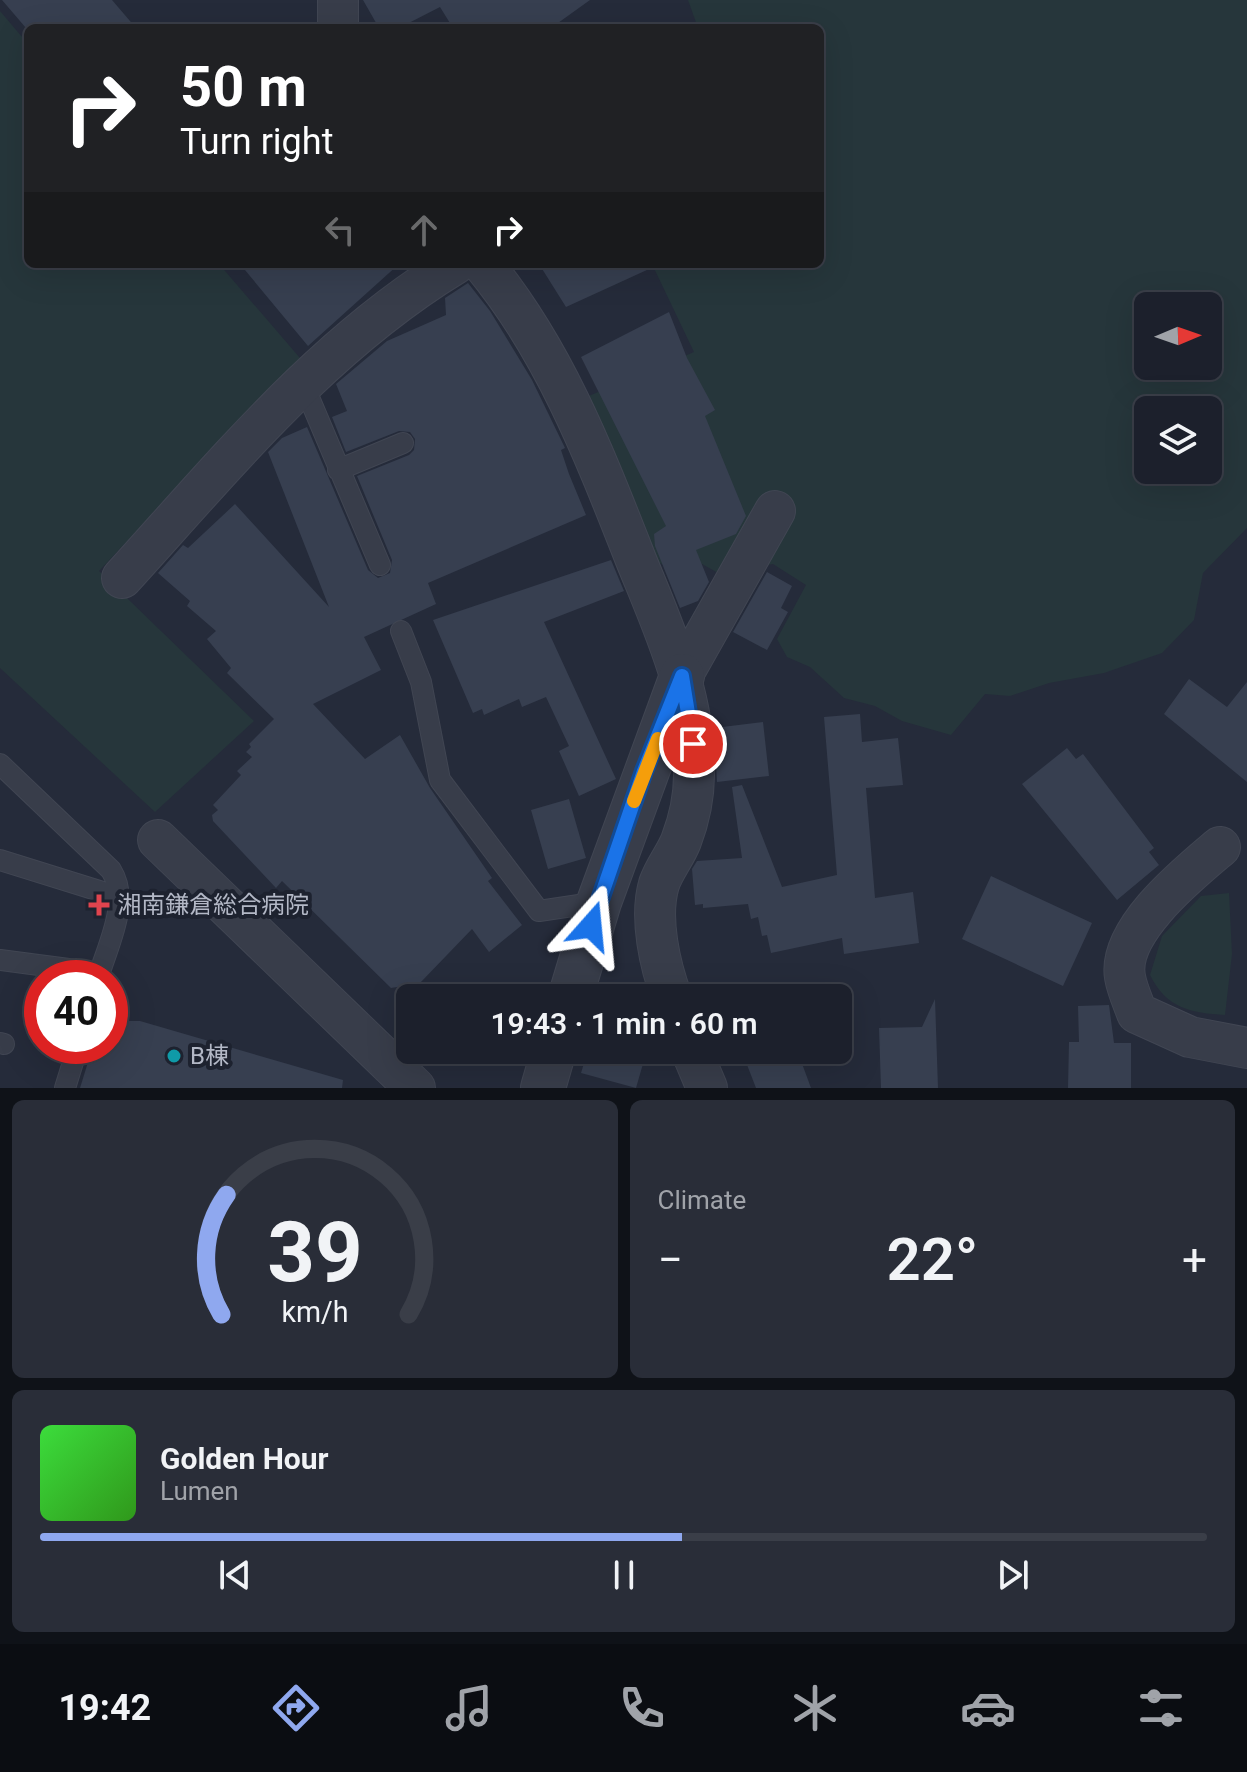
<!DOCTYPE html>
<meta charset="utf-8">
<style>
:root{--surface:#1c202c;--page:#292d38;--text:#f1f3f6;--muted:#a0a3a9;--line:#3a3e48;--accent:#8fa8ef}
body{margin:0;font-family:Roboto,"Noto Sans JP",sans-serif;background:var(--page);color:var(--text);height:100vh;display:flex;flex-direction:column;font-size:30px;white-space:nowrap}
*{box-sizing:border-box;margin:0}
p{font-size:26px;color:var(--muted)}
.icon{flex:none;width:44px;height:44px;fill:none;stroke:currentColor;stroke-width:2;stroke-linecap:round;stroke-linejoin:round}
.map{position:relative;height:1088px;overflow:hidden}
.drawer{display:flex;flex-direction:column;gap:12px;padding:12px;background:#0f1218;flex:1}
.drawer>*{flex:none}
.banner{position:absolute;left:24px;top:24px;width:800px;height:244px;border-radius:12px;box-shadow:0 8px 32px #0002,0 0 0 2px var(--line);background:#202124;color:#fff;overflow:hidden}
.needle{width:52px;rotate:88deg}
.buttons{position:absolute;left:1134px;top:292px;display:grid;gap:16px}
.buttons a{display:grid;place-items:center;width:88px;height:88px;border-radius:12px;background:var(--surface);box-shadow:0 8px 32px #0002,0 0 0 2px var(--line);font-size:40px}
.speed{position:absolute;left:24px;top:960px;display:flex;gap:16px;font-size:40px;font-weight:700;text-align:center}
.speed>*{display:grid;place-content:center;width:104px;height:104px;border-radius:50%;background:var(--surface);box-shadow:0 8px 32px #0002,0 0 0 2px var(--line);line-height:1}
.speed .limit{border:12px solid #d22;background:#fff;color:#111}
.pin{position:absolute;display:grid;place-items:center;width:68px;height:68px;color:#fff;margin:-34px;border:4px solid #fff;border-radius:50%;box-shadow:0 2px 8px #0007}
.me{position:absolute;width:88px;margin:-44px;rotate:18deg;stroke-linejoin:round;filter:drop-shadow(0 0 6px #0008)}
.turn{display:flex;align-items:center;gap:28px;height:168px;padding:0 24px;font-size:36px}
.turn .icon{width:104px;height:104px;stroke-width:2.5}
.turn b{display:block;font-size:56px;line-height:68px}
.lanes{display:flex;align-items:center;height:76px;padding:0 24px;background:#0003;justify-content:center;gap:40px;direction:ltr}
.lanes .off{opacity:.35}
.big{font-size:60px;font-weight:600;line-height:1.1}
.drawer .tile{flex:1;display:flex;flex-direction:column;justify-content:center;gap:12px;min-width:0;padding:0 28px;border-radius:12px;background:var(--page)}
.drawer .dial{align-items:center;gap:0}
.dial svg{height:208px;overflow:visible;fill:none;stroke:var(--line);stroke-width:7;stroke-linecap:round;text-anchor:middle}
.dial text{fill:var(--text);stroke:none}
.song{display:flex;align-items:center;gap:24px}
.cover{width:96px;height:96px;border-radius:12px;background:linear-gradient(135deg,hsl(120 70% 55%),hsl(110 70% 35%))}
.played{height:8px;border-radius:4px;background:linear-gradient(90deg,var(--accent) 55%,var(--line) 55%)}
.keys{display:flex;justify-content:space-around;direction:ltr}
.heat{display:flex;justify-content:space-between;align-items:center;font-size:44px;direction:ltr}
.drawer .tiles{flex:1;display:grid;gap:12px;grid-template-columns:1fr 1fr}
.tile:last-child{grid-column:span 2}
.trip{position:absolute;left:396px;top:984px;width:456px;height:80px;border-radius:12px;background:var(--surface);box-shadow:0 8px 32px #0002,0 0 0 2px var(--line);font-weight:600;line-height:80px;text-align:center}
.tabs{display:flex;height:128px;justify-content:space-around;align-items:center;background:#0b0d12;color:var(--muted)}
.tabs .icon{width:56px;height:56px}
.tabs .current{color:var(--accent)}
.tabs b{font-size:36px;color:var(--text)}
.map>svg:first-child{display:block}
.green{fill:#26363b;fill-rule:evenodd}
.building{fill:#373f50}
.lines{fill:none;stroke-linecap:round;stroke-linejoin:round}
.service-casing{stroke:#414653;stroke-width:22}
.minor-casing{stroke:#414653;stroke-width:42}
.tertiary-casing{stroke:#414653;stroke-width:46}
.service{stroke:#383d4a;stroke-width:20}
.minor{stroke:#383d4a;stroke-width:40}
.tertiary{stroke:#383d4a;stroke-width:44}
.route-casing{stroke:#114b97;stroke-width:20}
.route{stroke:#1a73e8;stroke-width:14}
.slow{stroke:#f59e0b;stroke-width:14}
.health-dot{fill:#e0444e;stroke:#1d222f;stroke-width:3}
.culture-dot{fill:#0f9aa8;stroke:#1d222f;stroke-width:3}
.labels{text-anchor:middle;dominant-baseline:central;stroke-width:8;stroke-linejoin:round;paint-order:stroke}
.poi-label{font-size:24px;fill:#b3b8c6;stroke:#1d222f;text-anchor:start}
</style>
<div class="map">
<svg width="1247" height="1088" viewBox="0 0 1247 1088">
<rect width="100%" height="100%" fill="#252b3a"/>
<path class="green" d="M688 0H1247V528L1203 573 1194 620 1162 653 1104 673 1049 683 1010 696 985 694 951 735 902 721 875 706 844 698 810 667 787 657 777 639 806 585 773 564 720 574 693 559 673 570 658 562 584 398 694 352 652 264H820V28H698ZM1148 306H1208V366H1148ZM1148 410H1208V470H1148Z
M0 11 28 44V264H219L300 358 99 571 254 721 155 812 0 668Z
M1229 893 1232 954 1225 1015C1191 1013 1166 1008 1150 975L1162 936 1201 896Z"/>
<path class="building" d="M2 0H112L136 28H26Z
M363 0H590L551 28H453L440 7 399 28H379Z
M240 264H399L308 346Z
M539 264H660L566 307Z
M468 283 490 311 532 380 565 448 561 450 569 474 586 515 428 583 436 604 364 637 381 670 313 704 365 759 400 735 430 788 492 878 488 881 522 925 489 952 472 929 420 983 391 988 282 881 276 888 213 821 212 815 218 810 213 805 241 775 237 771 252 757 246 752 251 747 249 744 274 719 227 673 231 668 207 639 216 631 187 606 190 601 158 573 183 545 188 548 235 504 329 607 268 452 282 438 307 427 368 570 378 578 390 573 392 560 357 476 409 455 414 450 415 439 410 432 399 431 346 452 332 417 347 411 336 384 387 341 446 315 445 298Z
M669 312 687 358 715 410 705 416 746 516 736 534 696 550 709 582 698 601 680 608 655 546 654 534 666 526 581 357Z
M611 560 624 591 544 622 616 779 579 796 559 751 569 746 546 697 522 707 519 699 484 715 482 709 473 713 433 620Z
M767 572 792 586 781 608 788 612 767 650 733 632Z
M1189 679 1227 707 1247 682V782L1164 714Z
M860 714 862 742 898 738 903 785 866 788 875 898 913 892 919 943 844 954 842 938 771 953 767 935 762 936 758 917 751 919 748 904 703 908V904L695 905 692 869 697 861 742 858 732 787 742 785 782 887 837 875 824 717Z
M763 722 769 776 717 782 714 728Z
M1067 748 1076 759 1083 754 1154 848 1149 852 1159 865 1117 900 1022 784Z
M569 799 586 858 548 869 531 810Z
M991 876 1092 923 1063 986 962 939Z
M935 999 938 1088H881L879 1028 922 1027Z
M1109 1005 1114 1043H1131V1088H1068L1069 1042H1079L1078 1006Z
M121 1021H140L343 1080 342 1088H80L93 1046H110V1027Z
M588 1050H647L636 1088 581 1073Z
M763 1050H797L811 1088H756L744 1057Z"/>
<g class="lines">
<defs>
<path id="service" d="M302 381 380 565
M338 470 403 443
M401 631 421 682 440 780 539 911 599 902
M0 764 111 870C131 902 108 944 98 978
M0 860 122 898
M0 960 99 973
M0 1043 4 1044
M65 1088 78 1046"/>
<path id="minor" d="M338 0V28
M483 264C555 351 595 456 636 560 664 629 697 699 694 775 694 797 689 820 681 841 675 856 664 869 659 884 649 918 660 966 672 998
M122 578C225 465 323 344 455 264
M682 676 775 511
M158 840 415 1088
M1220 847C1188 874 1117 931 1125 977 1127 989 1133 1002 1137 1013L1190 1037 1247 1048
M691 1050 707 1088"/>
<path id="tertiary" d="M570 998 599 902 682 676
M543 1088 554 1050"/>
</defs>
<use href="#service" class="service-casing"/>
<use href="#minor" class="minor-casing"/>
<use href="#tertiary" class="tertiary-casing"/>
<use href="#service" class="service"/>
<use href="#minor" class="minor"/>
<use href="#tertiary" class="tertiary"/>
</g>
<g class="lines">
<defs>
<path id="route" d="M591 926 644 771 682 676 693 744"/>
</defs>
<use href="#route" class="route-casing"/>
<use href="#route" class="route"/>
<path class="slow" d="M634 801 658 739"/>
</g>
<path class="health-dot" d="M95 893h8v8h8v8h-8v8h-8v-8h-8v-8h8z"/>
<circle class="culture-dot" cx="174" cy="1056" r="8"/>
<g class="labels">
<g class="poi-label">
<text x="117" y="905">湘南鎌倉総合病院</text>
<text x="190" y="1056">B棟</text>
</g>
</g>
</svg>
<div class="buttons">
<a><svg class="needle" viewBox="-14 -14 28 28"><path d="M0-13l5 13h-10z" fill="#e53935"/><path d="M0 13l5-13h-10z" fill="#a0a3a9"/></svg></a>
<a><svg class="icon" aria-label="layers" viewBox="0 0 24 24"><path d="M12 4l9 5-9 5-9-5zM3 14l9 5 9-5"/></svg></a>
</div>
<div class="speed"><div class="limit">40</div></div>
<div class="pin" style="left:693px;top:744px;background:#d93025"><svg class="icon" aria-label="arrive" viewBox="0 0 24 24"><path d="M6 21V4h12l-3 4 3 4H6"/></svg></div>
<svg class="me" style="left:591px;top:926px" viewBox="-20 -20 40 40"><path d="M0-17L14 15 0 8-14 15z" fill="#1a73e8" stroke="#fff" stroke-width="4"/></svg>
<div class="trip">19:43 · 1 min · 60 m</div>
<div class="banner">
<div class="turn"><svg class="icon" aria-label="right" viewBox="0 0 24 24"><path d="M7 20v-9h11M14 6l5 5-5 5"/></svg><div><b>50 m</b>Turn right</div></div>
<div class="lanes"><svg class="icon off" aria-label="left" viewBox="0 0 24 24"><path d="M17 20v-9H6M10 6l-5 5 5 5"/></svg><svg class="icon off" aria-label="ahead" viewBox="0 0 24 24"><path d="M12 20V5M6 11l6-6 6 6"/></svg><svg class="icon" aria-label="right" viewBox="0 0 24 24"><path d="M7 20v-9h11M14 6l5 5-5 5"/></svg></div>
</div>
</div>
<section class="drawer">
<div class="tiles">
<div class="tile dial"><svg viewBox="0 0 100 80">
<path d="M14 69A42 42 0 1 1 86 69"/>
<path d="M14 69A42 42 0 0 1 16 23" stroke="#8fa8ef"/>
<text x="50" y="56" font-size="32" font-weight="700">39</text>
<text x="50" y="72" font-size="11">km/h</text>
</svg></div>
<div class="tile"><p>Climate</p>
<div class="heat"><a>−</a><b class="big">22°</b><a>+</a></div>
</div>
<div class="tile">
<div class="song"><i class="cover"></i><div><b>Golden Hour</b><p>Lumen</p></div></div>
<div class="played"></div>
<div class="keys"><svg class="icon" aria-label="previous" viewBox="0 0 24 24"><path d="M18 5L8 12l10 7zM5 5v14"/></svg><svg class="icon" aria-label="pause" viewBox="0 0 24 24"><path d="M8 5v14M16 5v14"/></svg><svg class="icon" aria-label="next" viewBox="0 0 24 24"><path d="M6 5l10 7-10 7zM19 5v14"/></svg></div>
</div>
</div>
</section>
<nav class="tabs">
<b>19:42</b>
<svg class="icon current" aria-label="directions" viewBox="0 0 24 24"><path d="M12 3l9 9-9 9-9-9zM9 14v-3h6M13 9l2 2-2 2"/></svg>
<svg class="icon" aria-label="music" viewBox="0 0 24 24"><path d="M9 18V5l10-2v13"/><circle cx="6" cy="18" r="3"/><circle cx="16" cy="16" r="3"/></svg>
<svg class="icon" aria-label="phone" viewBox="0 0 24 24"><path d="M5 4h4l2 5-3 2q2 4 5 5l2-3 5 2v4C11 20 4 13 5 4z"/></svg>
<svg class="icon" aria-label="climate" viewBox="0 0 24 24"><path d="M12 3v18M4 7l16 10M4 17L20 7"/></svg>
<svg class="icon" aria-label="car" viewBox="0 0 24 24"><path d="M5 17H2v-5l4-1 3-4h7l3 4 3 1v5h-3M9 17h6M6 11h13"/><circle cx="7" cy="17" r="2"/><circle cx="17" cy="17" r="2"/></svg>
<svg class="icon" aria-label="filters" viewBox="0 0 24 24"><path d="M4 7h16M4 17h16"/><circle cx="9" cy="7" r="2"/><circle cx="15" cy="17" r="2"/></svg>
</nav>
